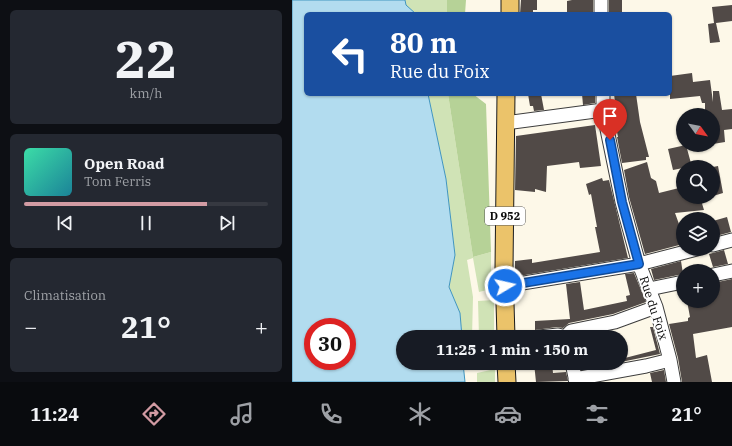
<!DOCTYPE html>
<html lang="fr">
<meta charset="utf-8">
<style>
:root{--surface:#171b24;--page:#242831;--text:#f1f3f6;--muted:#9ea1a6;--line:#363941;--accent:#d29ba3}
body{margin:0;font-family:"IBM Plex Serif",serif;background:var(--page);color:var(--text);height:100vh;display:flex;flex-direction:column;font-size:15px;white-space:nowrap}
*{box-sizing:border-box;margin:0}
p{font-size:13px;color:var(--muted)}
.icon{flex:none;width:22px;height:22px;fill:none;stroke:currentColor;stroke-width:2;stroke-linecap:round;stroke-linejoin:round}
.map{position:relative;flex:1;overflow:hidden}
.sheet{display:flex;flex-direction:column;gap:10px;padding:10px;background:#0d0f14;width:292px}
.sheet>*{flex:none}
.banner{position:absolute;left:12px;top:12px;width:368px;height:84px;border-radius:6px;box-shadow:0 1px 3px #0004;background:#1a4fa0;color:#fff;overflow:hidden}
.needle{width:26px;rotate:123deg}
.buttons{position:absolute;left:384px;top:108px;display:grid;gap:8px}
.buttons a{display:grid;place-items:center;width:44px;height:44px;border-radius:50%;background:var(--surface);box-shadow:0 1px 3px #0004;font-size:20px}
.speed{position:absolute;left:12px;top:318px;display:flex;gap:8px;font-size:20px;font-weight:700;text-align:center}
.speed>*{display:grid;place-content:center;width:52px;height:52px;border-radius:50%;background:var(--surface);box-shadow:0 1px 3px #0004;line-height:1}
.speed .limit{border:6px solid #d22;background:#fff;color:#111}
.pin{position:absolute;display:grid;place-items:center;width:34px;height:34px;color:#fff;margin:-41px -17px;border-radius:50% 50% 50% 0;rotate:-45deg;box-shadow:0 0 4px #0007}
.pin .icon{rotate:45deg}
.me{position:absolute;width:44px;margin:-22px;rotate:81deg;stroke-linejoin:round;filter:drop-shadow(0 0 3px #0008)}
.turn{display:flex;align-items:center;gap:14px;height:84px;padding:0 20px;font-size:18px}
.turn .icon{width:52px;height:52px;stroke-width:2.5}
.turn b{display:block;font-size:28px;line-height:34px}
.big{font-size:30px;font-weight:700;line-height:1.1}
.sheet .card{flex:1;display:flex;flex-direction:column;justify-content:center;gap:6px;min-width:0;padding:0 14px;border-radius:6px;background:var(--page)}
.sheet .dial{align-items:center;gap:0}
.dial b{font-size:52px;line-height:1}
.song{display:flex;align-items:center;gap:12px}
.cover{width:48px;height:48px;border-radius:6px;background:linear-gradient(135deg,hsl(160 70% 55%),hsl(190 70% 35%))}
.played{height:4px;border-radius:2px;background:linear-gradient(90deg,var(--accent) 75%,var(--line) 75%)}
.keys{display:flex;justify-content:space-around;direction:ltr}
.heat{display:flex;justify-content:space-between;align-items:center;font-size:22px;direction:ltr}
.trip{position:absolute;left:104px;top:330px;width:232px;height:40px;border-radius:20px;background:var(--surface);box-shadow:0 1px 3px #0004;font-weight:700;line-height:40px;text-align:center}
.tabs{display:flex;height:64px;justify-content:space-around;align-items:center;background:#090b0e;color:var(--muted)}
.tabs .icon{width:28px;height:28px}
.tabs .on{color:var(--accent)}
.tabs b{font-size:18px;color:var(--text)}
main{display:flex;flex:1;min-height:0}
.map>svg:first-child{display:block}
.green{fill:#d0e3b6}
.forest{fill:#b6d297}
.water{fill:#b2dcef;stroke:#4095bf;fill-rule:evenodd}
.building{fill:#514a47}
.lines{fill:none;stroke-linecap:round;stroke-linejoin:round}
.minor-casing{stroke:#3d3d3d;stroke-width:15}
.major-casing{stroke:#1b1b1b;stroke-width:19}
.minor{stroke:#fff;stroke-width:13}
.major{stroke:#ebc36a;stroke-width:17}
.route-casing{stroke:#114b97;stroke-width:10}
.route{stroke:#1a73e8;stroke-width:7}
.labels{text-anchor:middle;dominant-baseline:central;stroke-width:4;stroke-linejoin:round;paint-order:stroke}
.shield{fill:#fff;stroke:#545454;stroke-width:1}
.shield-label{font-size:11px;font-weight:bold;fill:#0a0a0a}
.street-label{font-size:12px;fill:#0a0a0a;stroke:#fff}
</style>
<main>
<section class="sheet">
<div class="card dial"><b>22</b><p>km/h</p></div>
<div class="card">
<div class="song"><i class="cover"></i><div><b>Open Road</b><p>Tom Ferris</p></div></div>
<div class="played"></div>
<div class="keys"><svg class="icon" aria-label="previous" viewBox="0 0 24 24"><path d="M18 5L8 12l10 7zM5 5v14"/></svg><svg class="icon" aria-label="pause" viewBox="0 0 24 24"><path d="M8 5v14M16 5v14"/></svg><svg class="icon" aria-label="next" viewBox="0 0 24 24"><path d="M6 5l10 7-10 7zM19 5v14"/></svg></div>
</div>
<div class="card"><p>Climatisation</p>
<div class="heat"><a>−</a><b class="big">21°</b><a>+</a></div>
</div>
</section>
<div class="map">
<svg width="440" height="382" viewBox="0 0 440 382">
<rect width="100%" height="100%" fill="#fdf8e8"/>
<path class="green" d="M113 0H155V14H124L114 5Z
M136 94H156L181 257 199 252V289L187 292 181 258 175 260 181 297 180 337H170L168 313 157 287 163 255 154 179Z
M202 300V337H187L186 301Z
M203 369V382H185V373Z"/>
<path class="forest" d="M155 0H174L173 14H155Z
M156 94H181L194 104 199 252 181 257Z"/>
<path class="water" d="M0 0H113L114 5 124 14H14V94H136L154 179 163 255 157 287 168 313 170 337H111V363H171L173 382H0ZM21 327H55V361H21Z"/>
<path class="building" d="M229 0H245V10H241V14H228Z
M280 0H301V14H275V1Z
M317 0H330V14H317Z
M440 5V21L424 23 428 42 418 43 416 24 422 23 420 7Z
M400 73 401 82 418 80 421 102V91H427L430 110 440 109V129L432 130 433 142 421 144V115H413V103H410L408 96 378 99V76Z
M236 94H249L252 110 242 111 241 106H238Z
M290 94H303V103L291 105Z
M322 94H344L348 122 357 157H354V160L330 163 325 137H326L324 127 326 126Z
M303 125 309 166 288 168 287 162 255 166 254 192 243 189V192L223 190 224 136Z
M394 145 400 167H391V168L381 170 376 149Z
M355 162 359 178 364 181 367 193 391 187V197H408L412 210 383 213 391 235V244L353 254 337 197 332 170Z
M426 166 431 193 421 196V167Z
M310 178 311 181 317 180 336 258 227 276 223 273V261L240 259V263L308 252 303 227H305L299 194 297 195 294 184Z
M435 217 439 232 424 236 421 229V221Z
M432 250 436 264 421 267 417 254Z
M389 261 391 274 362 280 359 269Z
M342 273 354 302 321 314 277 323 271 328 265 327 243 330V321L278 319 274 284 288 282 292 310 335 301 334 296 338 295 333 274Z
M440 279V327L401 334 404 358 415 355 420 382H390L386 358 377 324 396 321V318L398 317 395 301H421V283Z
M358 327H361L368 354 329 362V359L364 350Z
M320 331 322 337H290Z
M242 363H260L261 373 274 372 276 381 244 382Z
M372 370 374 382H360L358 373Z"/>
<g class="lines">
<defs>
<path id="minor" d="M309 0V14
M311 94V110L330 202 347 264 364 307 378 360 382 382
M213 123 311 110
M421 245 440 240
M421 275 440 271
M213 286 347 264 405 249
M357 289 391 282
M247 337 266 335 273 337
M273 337 279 331 323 322 364 307
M280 363 284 382
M283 379 354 366 378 360"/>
<path id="major" d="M218 14V0
M214 337 212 269 214 94
M214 363 215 382"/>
</defs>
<use href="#minor" class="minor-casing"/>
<use href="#major" class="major-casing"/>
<use href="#minor" class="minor"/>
<use href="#major" class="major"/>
</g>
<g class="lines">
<defs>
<path id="route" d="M213 286 347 264 330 202 318 140"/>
</defs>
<use href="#route" class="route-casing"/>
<use href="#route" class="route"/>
</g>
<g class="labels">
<rect class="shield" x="193" y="207" width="40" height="18" rx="3"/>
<g class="shield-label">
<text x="213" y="216">D 952</text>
</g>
<g class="street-label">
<text transform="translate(362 308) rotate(72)">Rue du Foix</text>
</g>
</g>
</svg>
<div class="buttons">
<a><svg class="needle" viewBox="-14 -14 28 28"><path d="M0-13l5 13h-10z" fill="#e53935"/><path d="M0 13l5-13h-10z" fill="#9ea1a6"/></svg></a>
<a><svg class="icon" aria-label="search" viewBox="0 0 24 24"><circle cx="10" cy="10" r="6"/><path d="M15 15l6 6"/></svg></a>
<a><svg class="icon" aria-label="layers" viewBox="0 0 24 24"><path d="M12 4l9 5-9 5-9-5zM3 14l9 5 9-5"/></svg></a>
<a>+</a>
</div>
<div class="speed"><div class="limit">30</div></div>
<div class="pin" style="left:318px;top:140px;background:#d93025"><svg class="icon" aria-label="arrive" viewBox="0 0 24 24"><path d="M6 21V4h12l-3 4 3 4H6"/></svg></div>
<svg class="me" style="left:213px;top:286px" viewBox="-20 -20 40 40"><circle r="17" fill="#1a73e8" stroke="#fff" stroke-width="3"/><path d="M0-11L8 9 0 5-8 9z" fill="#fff"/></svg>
<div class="trip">11:25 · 1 min · 150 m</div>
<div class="banner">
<div class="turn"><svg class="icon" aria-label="left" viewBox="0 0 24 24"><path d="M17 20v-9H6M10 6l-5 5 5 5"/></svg><div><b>80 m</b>Rue du Foix</div></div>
</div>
</div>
</main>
<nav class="tabs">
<b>11:24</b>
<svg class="icon on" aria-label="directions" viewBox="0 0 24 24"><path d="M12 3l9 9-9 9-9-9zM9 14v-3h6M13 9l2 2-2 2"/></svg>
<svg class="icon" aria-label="music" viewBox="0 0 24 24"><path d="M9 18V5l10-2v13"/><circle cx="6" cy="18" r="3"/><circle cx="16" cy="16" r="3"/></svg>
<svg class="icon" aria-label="phone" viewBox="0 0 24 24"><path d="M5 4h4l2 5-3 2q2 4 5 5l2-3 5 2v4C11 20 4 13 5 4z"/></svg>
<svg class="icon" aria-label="climate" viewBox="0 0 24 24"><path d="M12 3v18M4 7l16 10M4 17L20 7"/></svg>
<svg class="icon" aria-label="car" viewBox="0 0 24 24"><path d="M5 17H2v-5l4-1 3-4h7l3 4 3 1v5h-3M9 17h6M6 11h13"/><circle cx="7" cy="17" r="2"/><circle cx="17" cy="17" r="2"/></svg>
<svg class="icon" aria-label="filters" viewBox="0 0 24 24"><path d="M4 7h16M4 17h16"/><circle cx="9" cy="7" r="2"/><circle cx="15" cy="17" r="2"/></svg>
<b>21°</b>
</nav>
